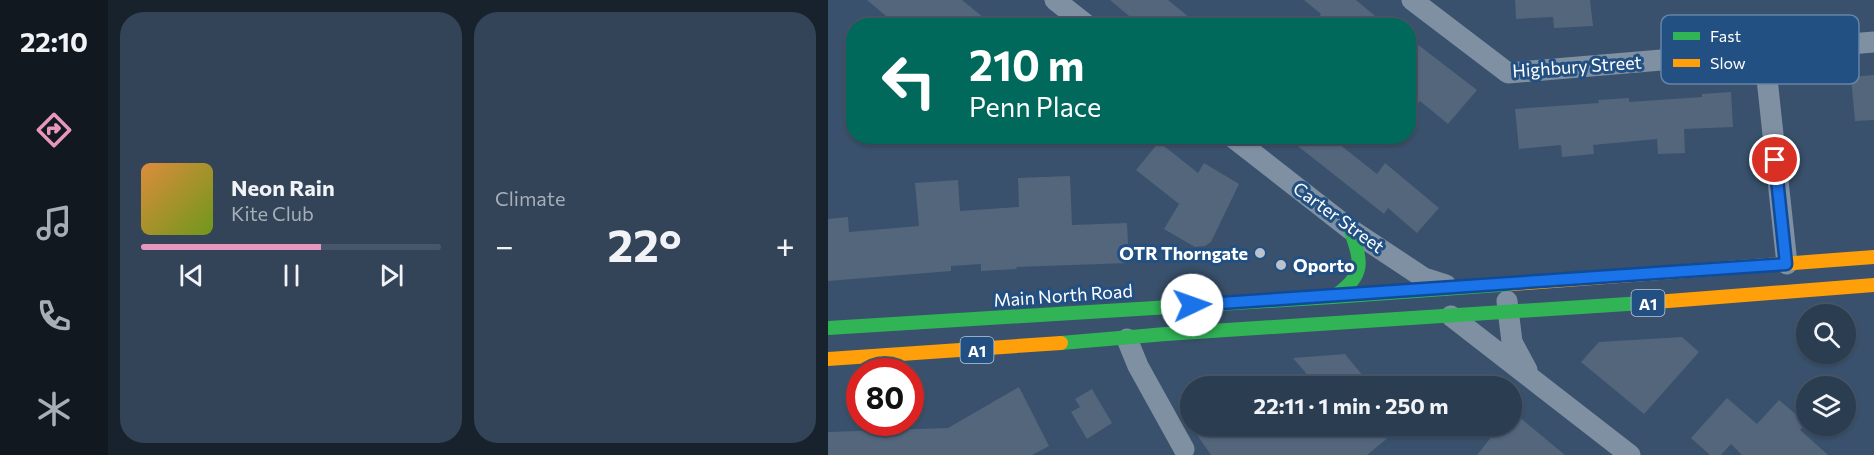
<!DOCTYPE html>
<meta charset="utf-8">
<style>
:root{--surface:#2b3d51;--page:#334458;--text:#f1f3f6;--muted:#a6aeb7;--line:#475668;--accent:#e797bd}
body{margin:0;font-family:Commissioner,sans-serif;background:var(--page);color:var(--text);height:100vh;display:flex;flex-direction:column;font-size:22px;white-space:nowrap}
*{box-sizing:border-box;margin:0}
p{font-size:20px;color:var(--muted)}
.icon{flex:none;width:33px;height:33px;fill:none;stroke:currentColor;stroke-width:2;stroke-linecap:round;stroke-linejoin:round}
.map{position:relative;flex:1;overflow:hidden}
.details{display:flex;flex-direction:column;gap:12px;padding:12px;background:#18222d;width:720px}
.details>*{flex:none}
.hud{position:absolute;left:18px;top:18px;width:570px;height:126px;border-radius:24px;box-shadow:0 2px 4px #0004,0 0 0 2px var(--line);background:#00695c;color:#fff;overflow:hidden}
.tools{position:absolute;left:968px;top:304px;display:grid;gap:12px}
.tools a{display:grid;place-items:center;width:60px;height:60px;border-radius:50%;background:var(--surface);box-shadow:0 2px 4px #0004,0 0 0 2px var(--line);font-size:30px}
.speed{position:absolute;left:18px;top:358px;display:flex;gap:12px;font-size:30px;font-weight:700;text-align:center}
.speed>*{display:grid;place-content:center;width:78px;height:78px;border-radius:50%;background:var(--surface);box-shadow:0 2px 4px #0004,0 0 0 2px var(--line);line-height:1}
.speed .limit{border:9px solid #d22;background:#fff;color:#111}
.pin{position:absolute;display:grid;place-items:center;width:51px;height:51px;color:#fff;margin:-26px;border:3px solid #fff;border-radius:50%;box-shadow:0 2px 6px #0007}
.me{position:absolute;width:66px;margin:-33px;rotate:87deg;stroke-linejoin:round;filter:drop-shadow(0 0 4px #0008)}
.turn{display:flex;align-items:center;gap:21px;height:126px;padding:0 24px;font-size:27px}
.turn .icon{width:78px;height:78px;stroke-width:2.5}
.turn b{display:block;font-size:42px;line-height:51px}
.big{font-size:45px;font-weight:700;line-height:1.1}
.details .tile{flex:1;display:flex;flex-direction:column;justify-content:center;gap:9px;min-width:0;padding:0 21px;border-radius:24px;background:var(--page)}
.song{display:flex;align-items:center;gap:18px}
.cover{width:72px;height:72px;border-radius:9px;background:linear-gradient(135deg,hsl(30 70% 55%),hsl(80 70% 35%))}
.played{height:6px;border-radius:3px;background:linear-gradient(90deg,var(--accent) 60%,var(--line) 60%)}
.keys{display:flex;justify-content:space-around;direction:ltr}
.heat{display:flex;justify-content:space-between;align-items:center;font-size:33px;direction:ltr}
.details .tiles{flex:1;display:grid;gap:12px;grid-template-columns:repeat(2,1fr)}
.trip{position:absolute;left:352px;top:376px;width:342px;height:60px;border-radius:30px;background:var(--surface);box-shadow:0 2px 4px #0004,0 0 0 2px var(--line);font-weight:700;line-height:60px;text-align:center}
main{display:flex;flex:1;min-height:0}
.dock{display:flex;flex-direction:column;width:108px;justify-content:space-around;align-items:center;background:#111820;color:var(--muted)}
.dock .icon{width:42px;height:42px}
.dock .on{color:var(--accent)}
.dock b{font-size:27px;color:var(--text)}
.map>svg:first-child{display:block}
.building{fill:#53667c}
.lines{fill:none;stroke-linecap:round;stroke-linejoin:round}
.street{stroke:#7f90a2;stroke-width:21}
.fast{stroke:#30b455;stroke-width:14}
.slow{stroke:#ff9f0a;stroke-width:14}
.route-casing{stroke:#114b97;stroke-width:15}
.route{stroke:#1a73e8;stroke-width:10}
.poi-dot{fill:#bac2cc;stroke:#235082;stroke-width:2}
.labels{text-anchor:middle;dominant-baseline:central;stroke-width:6;stroke-linejoin:round;paint-order:stroke}
.shield{fill:#235082;stroke:#bdcada;stroke-width:1.5}
.shield-label{font-size:16px;font-weight:bold;fill:#fff}
.street-label{font-size:18px;fill:#fff;stroke:#235082}
.poi-label{font-size:18px;font-weight:bold;fill:#fff;stroke:#235082;text-anchor:end}
.key{fill:#235082;stroke:#6584a8;stroke-width:1.5}
.key-label{font-size:16px;fill:#fff}
</style>
<main>
<nav class="dock">
<b>22:10</b>
<svg class="icon on" aria-label="directions" viewBox="0 0 24 24"><path d="M12 3l9 9-9 9-9-9zM9 14v-3h6M13 9l2 2-2 2"/></svg>
<svg class="icon" aria-label="music" viewBox="0 0 24 24"><path d="M9 18V5l10-2v13"/><circle cx="6" cy="18" r="3"/><circle cx="16" cy="16" r="3"/></svg>
<svg class="icon" aria-label="phone" viewBox="0 0 24 24"><path d="M5 4h4l2 5-3 2q2 4 5 5l2-3 5 2v4C11 20 4 13 5 4z"/></svg>
<svg class="icon" aria-label="climate" viewBox="0 0 24 24"><path d="M12 3v18M4 7l16 10M4 17L20 7"/></svg>
</nav>
<section class="details">
<div class="tiles">
<div class="tile">
<div class="song"><i class="cover"></i><div><b>Neon Rain</b><p>Kite Club</p></div></div>
<div class="played"></div>
<div class="keys"><svg class="icon" aria-label="previous" viewBox="0 0 24 24"><path d="M18 5L8 12l10 7zM5 5v14"/></svg><svg class="icon" aria-label="pause" viewBox="0 0 24 24"><path d="M8 5v14M16 5v14"/></svg><svg class="icon" aria-label="next" viewBox="0 0 24 24"><path d="M6 5l10 7-10 7zM19 5v14"/></svg></div>
</div>
<div class="tile"><p>Climate</p>
<div class="heat"><a>−</a><b class="big">22°</b><a>+</a></div>
</div>
</div>
</section>
<div class="map">
<svg width="1046" height="455" viewBox="0 0 1046 455">
<rect width="100%" height="100%" fill="#39516c"/>
<path class="building" d="M39 0H134L166 26H70Z
M282 0H340L372 26H313Z
M476 0H528L559 26H484L493 14Z
M687 0H762L765 26 726 28 725 17 688 19Z
M580 37 649 90 620 124 592 101 580 116Z
M1046 75V120L1027 121 1023 77Z
M903 92 905 127 856 129 857 153 830 154 829 139 765 145 766 154 734 157 733 145 691 149 687 109 771 103 770 100 801 98V102L874 97V94Z
M457 136H517L511 144 549 174 557 163 611 208 589 233 560 208 556 214Z
M331 142 370 173 376 163 411 184 383 242 377 246 367 247 336 229 351 204 308 170Z
M242 176 244 225 299 223 301 263 188 267 189 269 153 271V264L123 266V271L0 281V219L20 217 21 232 91 226 87 183 130 180 132 211 191 207 190 178Z
M854 337 871 352 816 414 753 362 771 342Z
M517 354 544 387H463L478 373 465 358Z
M191 387 221 446 204 455H0V432L120 428Z
M264 389 284 423 259 439 243 412 252 407 247 399Z
M899 398 929 424 951 400 978 423 972 430 1000 455H914L903 444 893 455H882L863 438Z
M684 411 737 455H649L672 426H684Z
M376 426H555L562 436 539 455H383L367 432Z"/>
<g class="lines">
<path class="street" d="M227 0 260 26
M584 0 680 73 1046 42
M936 51 959 264
M403 136 522 229 596 278 618 285
M679 301 684 342 699 370
M623 316 802 455
M299 339 310 366 356 449"/>
<path class="fast" d="M505 297C538 275 534 263 522 229
M0 328 505 297 685 284
M233 343 338 334 815 303"/>
<path class="slow" d="M685 284 1046 257
M815 303 1046 285
M0 359 233 343"/>
</g>
<g class="lines">
<defs>
<path id="route" d="M364 305 958 264 947 160"/>
</defs>
<use href="#route" class="route-casing"/>
<use href="#route" class="route"/>
</g>
<g class="poi-dot">
<circle cx="432" cy="253" r="6"/>
<circle cx="453" cy="265" r="6"/>
</g>
<g class="labels">
<g class="shield">
<rect x="803.5" y="290" width="33" height="26" rx="4.5"/>
<rect x="132.5" y="337" width="33" height="26" rx="4.5"/>
</g>
<g class="shield-label">
<text x="820" y="303">A1</text>
<text x="149" y="350">A1</text>
</g>
<g class="street-label">
<text transform="translate(749 66) rotate(-4)">Highbury Street</text>
<text transform="translate(511 217) rotate(36)">Carter Street</text>
<text transform="translate(235 295) rotate(-4)">Main North Road</text>
</g>
<g class="poi-label">
<text x="420" y="253">OTR Thorngate</text>
<text x="465" y="265" text-anchor="start">Oporto</text>
</g>
</g>
<rect x="833" y="15" width="198" height="69" rx="9" class="key"/>
<rect x="845" y="32" width="27" height="8" fill="#30b455"/>
<rect x="845" y="59" width="27" height="8" fill="#ff9f0a"/>
<g class="key-label">
<text x="882" y="42">Fast</text>
<text x="882" y="69">Slow</text>
</g>
</svg>
<div class="tools">
<a><svg class="icon" aria-label="search" viewBox="0 0 24 24"><circle cx="10" cy="10" r="6"/><path d="M15 15l6 6"/></svg></a>
<a><svg class="icon" aria-label="layers" viewBox="0 0 24 24"><path d="M12 4l9 5-9 5-9-5zM3 14l9 5 9-5"/></svg></a>
</div>
<div class="speed"><div class="limit">80</div></div>
<div class="pin" style="left:947px;top:160px;background:#d93025"><svg class="icon" aria-label="arrive" viewBox="0 0 24 24"><path d="M6 21V4h12l-3 4 3 4H6"/></svg></div>
<svg class="me" style="left:364px;top:305px" viewBox="-20 -20 40 40"><circle r="19" fill="#fff"/><path d="M0-13L10 11 0 6-10 11z" fill="#1a73e8"/></svg>
<div class="trip">22:11 · 1 min · 250 m</div>
<div class="hud">
<div class="turn"><svg class="icon" aria-label="left" viewBox="0 0 24 24"><path d="M17 20v-9H6M10 6l-5 5 5 5"/></svg><div><b>210 m</b>Penn Place</div></div>
</div>
</div>
</main>
